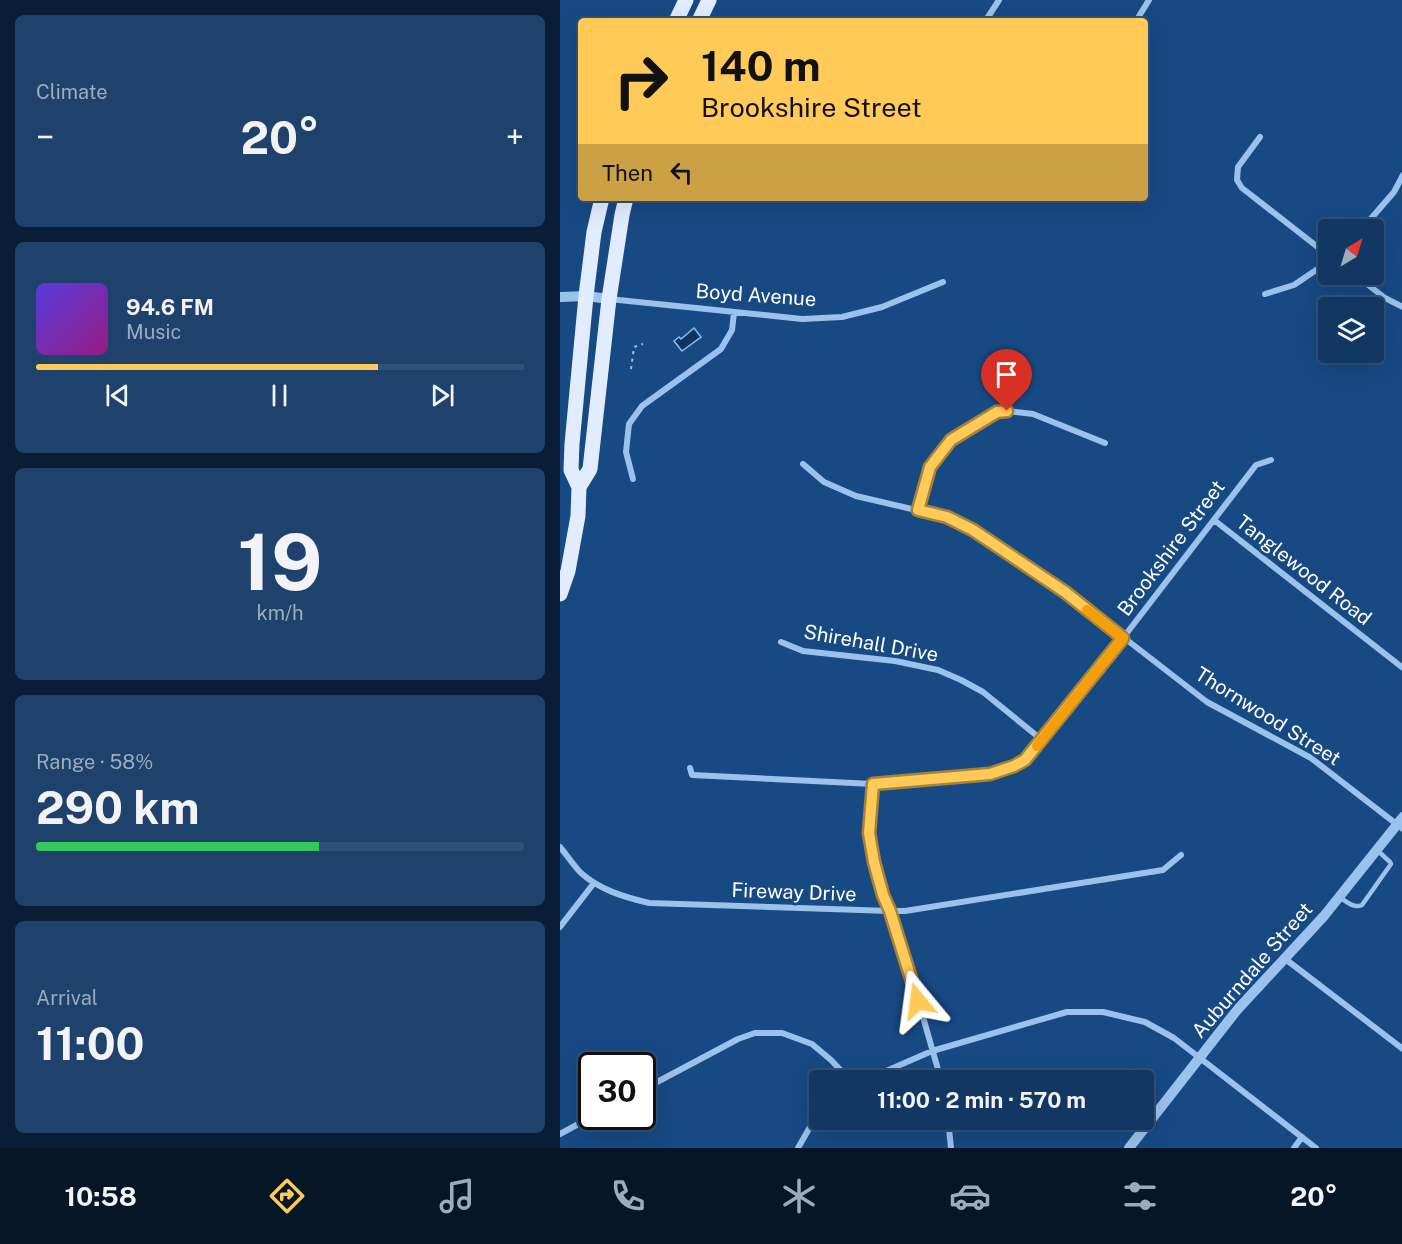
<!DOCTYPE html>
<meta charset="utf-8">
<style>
:root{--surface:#113762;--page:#1e426b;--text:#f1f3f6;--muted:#9cacbe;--line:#305177;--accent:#ffca57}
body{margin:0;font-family:"Public Sans",sans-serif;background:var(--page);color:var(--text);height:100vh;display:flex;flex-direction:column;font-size:22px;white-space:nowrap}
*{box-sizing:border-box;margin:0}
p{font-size:20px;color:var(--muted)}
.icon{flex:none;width:33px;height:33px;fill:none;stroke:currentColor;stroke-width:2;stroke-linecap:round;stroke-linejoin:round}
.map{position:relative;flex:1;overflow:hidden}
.sheet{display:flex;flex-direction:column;gap:15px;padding:15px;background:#091e36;width:560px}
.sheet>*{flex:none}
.hud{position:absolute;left:18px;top:18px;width:570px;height:183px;border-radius:6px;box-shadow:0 6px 24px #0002,0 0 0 2px var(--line);background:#ffca57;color:#111;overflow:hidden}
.needle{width:39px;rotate:38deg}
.fabs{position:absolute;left:758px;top:219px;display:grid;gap:12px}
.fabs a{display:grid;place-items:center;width:66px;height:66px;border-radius:6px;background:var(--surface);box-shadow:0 6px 24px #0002,0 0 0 2px var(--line);font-size:30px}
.speed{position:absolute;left:18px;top:1052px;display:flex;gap:12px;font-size:30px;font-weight:700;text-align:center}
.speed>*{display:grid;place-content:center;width:78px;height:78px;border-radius:50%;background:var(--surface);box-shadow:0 6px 24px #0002,0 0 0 2px var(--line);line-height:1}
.speed .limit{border:3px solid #111;border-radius:9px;background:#fff;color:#111}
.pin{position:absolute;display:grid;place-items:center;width:51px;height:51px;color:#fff;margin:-62px -26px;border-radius:50% 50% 50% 0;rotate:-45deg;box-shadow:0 0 6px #0007}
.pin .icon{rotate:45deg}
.me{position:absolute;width:66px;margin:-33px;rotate:344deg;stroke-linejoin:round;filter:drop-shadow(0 0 4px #0008)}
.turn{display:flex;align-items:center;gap:21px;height:126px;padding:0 24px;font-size:27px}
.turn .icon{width:78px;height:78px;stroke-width:2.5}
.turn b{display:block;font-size:42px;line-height:51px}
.then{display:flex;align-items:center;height:57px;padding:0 24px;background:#0003;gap:12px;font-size:22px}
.big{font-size:45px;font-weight:700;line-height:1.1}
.sheet .tile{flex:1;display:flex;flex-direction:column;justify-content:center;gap:9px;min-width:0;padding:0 21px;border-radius:9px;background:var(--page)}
.sheet .dial{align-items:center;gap:0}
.dial b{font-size:78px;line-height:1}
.song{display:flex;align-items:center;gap:18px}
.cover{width:72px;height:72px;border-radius:9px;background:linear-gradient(135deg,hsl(250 70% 55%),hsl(310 70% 35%))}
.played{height:6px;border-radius:3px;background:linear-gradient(90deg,var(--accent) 70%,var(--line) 70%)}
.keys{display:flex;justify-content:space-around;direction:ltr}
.heat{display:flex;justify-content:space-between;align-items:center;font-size:33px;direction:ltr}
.charge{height:9px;border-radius:4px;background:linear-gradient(90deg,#34c759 58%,var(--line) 0)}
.trip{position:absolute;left:249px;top:1070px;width:345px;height:60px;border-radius:6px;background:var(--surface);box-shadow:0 6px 24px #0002,0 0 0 2px var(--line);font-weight:700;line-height:60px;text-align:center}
.dock{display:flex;height:96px;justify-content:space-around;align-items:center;background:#071627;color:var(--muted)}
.dock .icon{width:42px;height:42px}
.dock .selected{color:var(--accent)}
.dock b{font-size:27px;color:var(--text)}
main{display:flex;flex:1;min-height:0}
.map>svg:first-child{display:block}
.water{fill:#0f3461;stroke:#8ebeef;stroke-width:1.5}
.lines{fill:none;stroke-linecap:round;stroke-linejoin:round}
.path{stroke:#9bc2ec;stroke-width:2;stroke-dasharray:3 4.5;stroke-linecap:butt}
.service{stroke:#9bc2ec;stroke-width:4.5}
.minor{stroke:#9bc2ec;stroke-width:6}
.tertiary{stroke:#9bc2ec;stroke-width:10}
.primary{stroke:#e1edff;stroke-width:15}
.route-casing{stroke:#a68339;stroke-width:15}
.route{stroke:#ffca57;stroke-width:10}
.slow{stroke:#f59e0b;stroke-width:10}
.labels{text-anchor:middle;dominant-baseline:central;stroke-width:6;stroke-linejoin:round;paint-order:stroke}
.street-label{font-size:20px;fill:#fff;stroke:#174983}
</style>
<main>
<section class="sheet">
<div class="tile"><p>Climate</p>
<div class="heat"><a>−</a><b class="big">20°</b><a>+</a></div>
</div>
<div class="tile">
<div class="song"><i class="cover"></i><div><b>94.6 FM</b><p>Music</p></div></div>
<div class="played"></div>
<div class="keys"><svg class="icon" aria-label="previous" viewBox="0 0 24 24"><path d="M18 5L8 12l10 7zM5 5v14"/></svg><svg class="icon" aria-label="pause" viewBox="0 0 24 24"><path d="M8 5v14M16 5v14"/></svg><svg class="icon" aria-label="next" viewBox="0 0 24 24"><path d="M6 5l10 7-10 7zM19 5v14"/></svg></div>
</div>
<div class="tile dial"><b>19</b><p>km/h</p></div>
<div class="tile"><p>Range · 58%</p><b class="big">290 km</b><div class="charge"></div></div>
<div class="tile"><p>Arrival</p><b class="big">11:00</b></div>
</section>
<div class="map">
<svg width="843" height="1148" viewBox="0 0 843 1148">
<rect width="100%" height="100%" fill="#174983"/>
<path class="water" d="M134 328 141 337 122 351 114 341 119 337 121 339Z"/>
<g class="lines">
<path class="path" d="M71 369 74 347 83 344"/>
<path class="service" d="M779 897C786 901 793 909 802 905L831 864 830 862 817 850"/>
<path class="minor" d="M423 21 428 17 439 0
M576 21 589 0
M700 137 678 167 677 180 682 188 768 255
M801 230 834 192 843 175
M794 274 825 298 843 307
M705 294 734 285 768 262
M49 299 242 319 282 317 322 307 383 282
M243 464 264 482 296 496 386 517 413 530 505 592 647 702 751 758 843 829
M73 479 66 452 69 424 82 406 161 349 172 330 174 313
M358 510 370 467 391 440 437 413 447 411 473 414 545 443
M654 520 843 668
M221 642 243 651 335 661 378 670 401 680 423 692 482 740
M130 768 132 775 313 784 430 774 454 767 465 760 482 740 563 638 696 465 711 460
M313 784 309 833 314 862 323 895 330 911 353 982 381 1080
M0 847C7 855 13 865 21 873 40 890 64 897 89 903L330 911H345L603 870 621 855
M0 927 34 883
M724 958 843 1049
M297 1080 317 1075 372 1051 507 1012H543L585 1022 614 1038 756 1148
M82 1090 178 1039 195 1033H222L252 1044 271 1060 290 1080
M388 1119 391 1148
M0 1134 33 1116
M238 1148 254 1120 260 1114
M734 1148 742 1137"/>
<path class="tertiary" d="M0 297 26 296 49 299
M569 1148 677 1010 764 916 843 817"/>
<path class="primary" d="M116 21 126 0
M139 21 149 0
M19 487 11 470 12 444 26 296 34 232 42 198
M0 594 8 571 18 516 19 487 30 469 49 299 62 215 66 198"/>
</g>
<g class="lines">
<defs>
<path id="route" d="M358 1001 330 911 323 895 314 862 309 833 313 784 430 774 454 766 465 760 563 638 505 592 413 530 387 517 358 510 370 467 391 440 437 412 447 411"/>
</defs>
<use href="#route" class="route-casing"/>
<use href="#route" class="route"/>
<path class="slow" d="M477 746 563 638 527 610"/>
</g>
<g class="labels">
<g class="street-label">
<text transform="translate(196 295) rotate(4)">Boyd Avenue</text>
<text transform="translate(611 548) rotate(-53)">Brookshire Street</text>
<text transform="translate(744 570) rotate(38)">Tanglewood Road</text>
<text transform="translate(311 643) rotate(10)">Shirehall Drive</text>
<text transform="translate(708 716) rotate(32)">Thornwood Street</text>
<text transform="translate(234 892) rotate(2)">Fireway Drive</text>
<text transform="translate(692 970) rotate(-49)">Auburndale Street</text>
</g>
</g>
</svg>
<div class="fabs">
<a><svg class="needle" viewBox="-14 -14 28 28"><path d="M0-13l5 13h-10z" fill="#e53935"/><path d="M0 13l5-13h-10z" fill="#9cacbe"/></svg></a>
<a><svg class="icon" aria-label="layers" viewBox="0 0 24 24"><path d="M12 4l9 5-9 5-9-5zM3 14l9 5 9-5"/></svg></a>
</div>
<div class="speed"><div class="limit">30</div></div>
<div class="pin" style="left:447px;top:411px;background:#d93025"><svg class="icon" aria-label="arrive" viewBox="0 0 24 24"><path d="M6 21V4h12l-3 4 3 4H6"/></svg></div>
<svg class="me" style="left:358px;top:1001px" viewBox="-20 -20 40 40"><path d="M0-17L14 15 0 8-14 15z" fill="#ffca57" stroke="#fff" stroke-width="4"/></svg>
<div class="trip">11:00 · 2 min · 570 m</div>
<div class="hud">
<div class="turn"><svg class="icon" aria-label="right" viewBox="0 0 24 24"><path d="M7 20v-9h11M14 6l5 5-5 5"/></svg><div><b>140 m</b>Brookshire Street</div></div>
<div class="then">Then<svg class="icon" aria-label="left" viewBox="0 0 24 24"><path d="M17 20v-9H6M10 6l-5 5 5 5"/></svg></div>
</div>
</div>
</main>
<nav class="dock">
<b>10:58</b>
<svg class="icon selected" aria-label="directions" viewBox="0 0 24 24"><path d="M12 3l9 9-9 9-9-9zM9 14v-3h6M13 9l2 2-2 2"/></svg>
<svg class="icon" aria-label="music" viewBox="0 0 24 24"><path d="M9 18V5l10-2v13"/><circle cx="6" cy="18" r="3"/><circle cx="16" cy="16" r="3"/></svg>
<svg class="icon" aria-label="phone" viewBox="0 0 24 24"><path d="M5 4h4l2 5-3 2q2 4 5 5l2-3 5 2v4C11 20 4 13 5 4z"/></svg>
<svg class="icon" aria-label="climate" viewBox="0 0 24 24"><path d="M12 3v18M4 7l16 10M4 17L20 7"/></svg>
<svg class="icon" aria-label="car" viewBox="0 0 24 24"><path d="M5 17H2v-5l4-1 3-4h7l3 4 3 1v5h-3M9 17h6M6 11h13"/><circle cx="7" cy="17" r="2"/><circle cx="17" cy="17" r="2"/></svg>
<svg class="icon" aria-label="filters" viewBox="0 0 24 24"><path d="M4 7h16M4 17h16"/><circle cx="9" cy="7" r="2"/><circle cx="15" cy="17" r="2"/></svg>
<b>20°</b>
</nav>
